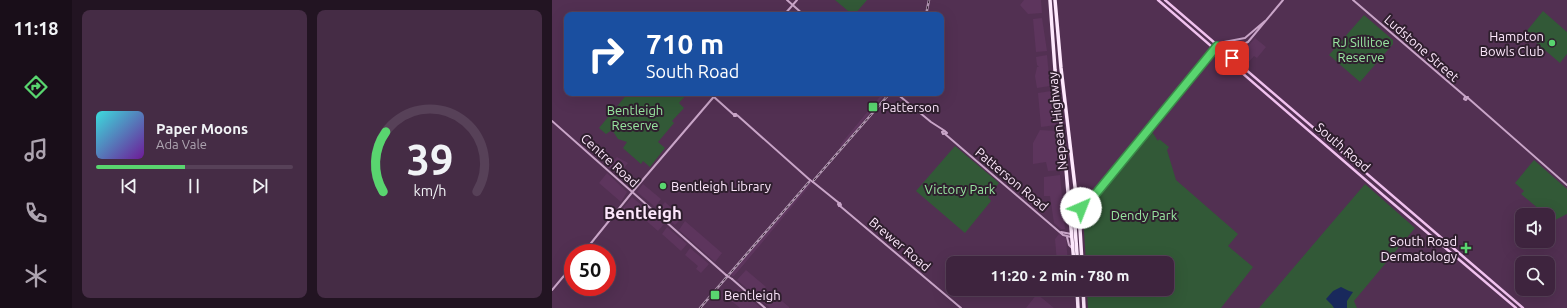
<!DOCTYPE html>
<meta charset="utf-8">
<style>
:root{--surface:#3e243e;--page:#452c45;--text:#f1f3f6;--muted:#ada4b0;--line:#574158;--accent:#59d56f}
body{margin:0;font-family:Ubuntu,sans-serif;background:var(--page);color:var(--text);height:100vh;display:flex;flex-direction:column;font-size:15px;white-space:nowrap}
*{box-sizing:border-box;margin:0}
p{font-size:13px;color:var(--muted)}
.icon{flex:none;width:22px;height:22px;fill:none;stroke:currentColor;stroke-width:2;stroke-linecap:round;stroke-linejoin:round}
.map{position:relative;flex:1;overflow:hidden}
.panel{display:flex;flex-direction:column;gap:10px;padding:10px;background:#221422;width:480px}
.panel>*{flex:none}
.top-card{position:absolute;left:12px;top:12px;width:380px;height:84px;border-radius:8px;box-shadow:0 4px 16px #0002,0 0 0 1px var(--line);background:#1a4fa0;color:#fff;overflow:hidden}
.buttons{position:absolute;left:963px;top:208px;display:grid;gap:8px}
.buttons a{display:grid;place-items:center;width:40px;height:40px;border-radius:8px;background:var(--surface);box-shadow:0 4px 16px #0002,0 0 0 1px var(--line);font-size:20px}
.speed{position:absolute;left:12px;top:244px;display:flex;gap:8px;font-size:20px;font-weight:700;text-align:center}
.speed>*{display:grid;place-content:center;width:52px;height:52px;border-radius:50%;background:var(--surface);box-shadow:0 4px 16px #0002,0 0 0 1px var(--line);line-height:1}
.speed .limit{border:6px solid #d22;background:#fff;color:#111}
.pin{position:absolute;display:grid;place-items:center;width:34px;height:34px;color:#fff;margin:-17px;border-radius:8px;box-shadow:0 2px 6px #0006}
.me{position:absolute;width:44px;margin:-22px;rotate:44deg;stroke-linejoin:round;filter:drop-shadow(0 0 3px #0008)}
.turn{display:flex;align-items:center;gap:14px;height:84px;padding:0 16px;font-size:18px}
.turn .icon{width:52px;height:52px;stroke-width:2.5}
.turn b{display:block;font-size:28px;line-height:34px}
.panel .card{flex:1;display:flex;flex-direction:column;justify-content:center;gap:6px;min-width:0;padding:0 14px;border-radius:8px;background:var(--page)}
.panel .dial{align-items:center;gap:0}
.dial svg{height:104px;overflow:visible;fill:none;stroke:var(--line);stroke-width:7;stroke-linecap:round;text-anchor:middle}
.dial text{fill:var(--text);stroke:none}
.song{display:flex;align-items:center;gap:12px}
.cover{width:48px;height:48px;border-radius:6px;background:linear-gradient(135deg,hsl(180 70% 55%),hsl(280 70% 35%))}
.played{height:4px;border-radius:2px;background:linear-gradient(90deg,var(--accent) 45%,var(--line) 45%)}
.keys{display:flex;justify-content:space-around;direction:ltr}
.panel .tiles{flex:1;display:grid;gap:10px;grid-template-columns:repeat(2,1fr)}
.trip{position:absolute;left:394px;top:256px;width:228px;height:40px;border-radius:8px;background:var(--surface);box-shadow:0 4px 16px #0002,0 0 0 1px var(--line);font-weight:600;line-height:40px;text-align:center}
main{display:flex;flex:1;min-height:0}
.tab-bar{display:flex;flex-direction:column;width:72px;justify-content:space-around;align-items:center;background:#190e19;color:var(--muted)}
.tab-bar .icon{width:28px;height:28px}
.tab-bar .selected{color:var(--accent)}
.tab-bar b{font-size:18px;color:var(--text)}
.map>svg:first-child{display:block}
.built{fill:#5d355d}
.green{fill:#325937}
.water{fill:#19295c}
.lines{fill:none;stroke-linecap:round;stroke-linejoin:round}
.secondary{stroke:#c9a5c8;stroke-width:2}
.primary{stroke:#f0c1ee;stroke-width:2.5}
.highway{stroke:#fee8fd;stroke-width:3.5}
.rail-casing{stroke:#b095b0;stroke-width:2.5}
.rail{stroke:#2f1f2e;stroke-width:1;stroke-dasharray:3;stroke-linecap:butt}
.secondary-bridge{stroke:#c9a5c8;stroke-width:2}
.route-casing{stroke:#3a8a48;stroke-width:10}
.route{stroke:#59d56f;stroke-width:7}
.poi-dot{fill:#59d56f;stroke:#2f1f2e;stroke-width:1.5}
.labels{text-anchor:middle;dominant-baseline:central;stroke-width:4;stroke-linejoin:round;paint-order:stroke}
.poi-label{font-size:13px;fill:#fde7fc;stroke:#2f1f2e;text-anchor:start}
.park-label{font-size:13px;fill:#98e6a0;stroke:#2f1f2e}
.street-label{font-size:13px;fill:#fde7fc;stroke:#2f1f2e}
.district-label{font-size:17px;font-weight:bold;fill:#fde7fc;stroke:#2f1f2e}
</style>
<main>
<nav class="tab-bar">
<b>11:18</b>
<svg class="icon selected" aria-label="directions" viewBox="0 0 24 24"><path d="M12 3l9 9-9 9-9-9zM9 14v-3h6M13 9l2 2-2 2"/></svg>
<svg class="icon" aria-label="music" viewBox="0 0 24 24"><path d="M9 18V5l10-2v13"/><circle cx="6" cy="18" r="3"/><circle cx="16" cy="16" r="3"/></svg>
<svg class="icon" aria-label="phone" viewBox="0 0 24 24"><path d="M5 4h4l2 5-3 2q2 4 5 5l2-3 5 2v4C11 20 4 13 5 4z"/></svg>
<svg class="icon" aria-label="climate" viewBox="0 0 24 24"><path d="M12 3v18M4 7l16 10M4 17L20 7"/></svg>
</nav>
<section class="panel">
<div class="tiles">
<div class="card">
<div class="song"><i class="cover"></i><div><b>Paper Moons</b><p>Ada Vale</p></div></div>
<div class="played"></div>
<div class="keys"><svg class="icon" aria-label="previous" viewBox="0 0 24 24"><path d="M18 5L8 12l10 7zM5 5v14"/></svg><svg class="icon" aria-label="pause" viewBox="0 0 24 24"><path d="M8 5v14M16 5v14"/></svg><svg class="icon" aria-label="next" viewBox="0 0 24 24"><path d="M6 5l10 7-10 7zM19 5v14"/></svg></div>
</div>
<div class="card dial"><svg viewBox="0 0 100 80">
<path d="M14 69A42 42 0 1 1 86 69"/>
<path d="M14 69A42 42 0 0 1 16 23" stroke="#59d56f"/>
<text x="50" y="56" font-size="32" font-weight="700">39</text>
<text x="50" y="72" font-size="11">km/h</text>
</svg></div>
</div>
</section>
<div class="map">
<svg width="1015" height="308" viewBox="0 0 1015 308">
<rect width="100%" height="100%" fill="#523052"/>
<path class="built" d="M472 0H489L490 13 476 14 468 5Z
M490 18 495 51 484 52 481 19Z
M703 38 714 47 705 58 702 56 694 65 687 60V57Z
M495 55 498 86 485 88 483 76 485 67H487L485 65 484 57Z
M499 91 504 125 489 127 486 93Z
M331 93H334L307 126V127L337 93H339L291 148 288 145Z
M488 130 503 131 507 170 496 171 494 162 481 164V143Z
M65 157 76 163 66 175 56 167Z
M55 173 75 192 69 202 47 183Z
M508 175 513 229H509L502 223 498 196H492V177Z
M257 181 260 183 182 276H181L176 273 210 236Z
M91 184 109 199 103 207 85 192Z
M80 197 112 224 106 231 82 210 75 218 68 212Z
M113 202 130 218 123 225 106 211Z
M133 221 170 253 163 262 127 230Z
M115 227 135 244 129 251 110 234Z
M507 234 514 238 516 263H505L503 239Z
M138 248 157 264 149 273 144 269 146 266 133 255Z
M194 270 214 287 205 297 185 280Z
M186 289 209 308H188L177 299Z
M217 290 237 307V308H218L209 300Z
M485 294 502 308H474Z"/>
<path class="green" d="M283 0H315L302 15H301Z
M991 11 1015 32V54L1008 63 973 33Z
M812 15 841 40V44L808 82 777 55Z
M76 93H136L127 103 132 108 120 121 122 123 106 142 113 148 98 167 91 161 89 164 72 149 71 148 75 142 66 139 60 130 54 134 47 128Z
M599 130 606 141 607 139 617 147 615 150 624 180 686 234 676 246 701 267 669 308H536L535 289H615V263H534L531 215Z
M403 146 447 183 436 197 439 201 413 233 364 191Z
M982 160 1015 189V214L1001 221 996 217V215H994L969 194 972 191 963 183Z
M813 184 863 228 802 301 805 308H707Z"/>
<path class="water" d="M789 287 797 291 801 292 795 301V308H782L780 305 774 299 781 291Z"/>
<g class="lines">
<path class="secondary" d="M235 0 252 15
M801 0 914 97
M232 15 245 0
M665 45 672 42 693 38 713 21
M669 49 689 45 696 42 731 0
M344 93 379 122 393 131
M162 97 182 115
M913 97H916L914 100 912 99Z
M916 98 1015 185
M182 114H184V116H182Z
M185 115 258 180
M0 121 174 275
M392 131 394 132 395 133 391 134 390 132Z
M393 134 511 235 519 237
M261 182 287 203
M288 203 289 205 287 206 286 204Z
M288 206 409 308
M526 210 535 204
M527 216 573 157 662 49
M509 232 519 234
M515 237 517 245 520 248
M31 253 82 190 165 93
M180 279 213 308
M0 290 21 265"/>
<path class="primary" d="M606 0 831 195 964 308
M613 0 971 308"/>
<path class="highway" d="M498 0 503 70 514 169 522 263
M503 0 509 68 528 229 530 263
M522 260 525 257V254L522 214 526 210
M525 289 526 308
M531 289 532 308"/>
<defs>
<path id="rail" d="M374 15 377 0
M262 180 338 93
M148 308 257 182"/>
</defs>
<use href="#rail" class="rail-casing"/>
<use href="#rail" class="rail"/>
<path class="secondary-bridge" d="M258 180 261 182
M174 275 180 279"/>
</g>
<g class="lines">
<defs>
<path id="route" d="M529 208 537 202 665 46 680 58"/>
</defs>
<use href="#route" class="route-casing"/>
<use href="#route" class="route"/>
</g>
<g class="poi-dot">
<circle cx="1000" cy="43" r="4"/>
<rect x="316" y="102" width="10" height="10" rx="2"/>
<circle cx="111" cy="186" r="4"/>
<path d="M912 242h4v4h4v4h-4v4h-4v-4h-4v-4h4z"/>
<rect x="158" y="290" width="10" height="10" rx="2"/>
</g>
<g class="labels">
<g class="poi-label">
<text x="992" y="36" text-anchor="end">Hampton<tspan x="992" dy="15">Bowls Club</tspan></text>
<text x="330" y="107">Patterson</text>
<text x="119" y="186">Bentleigh Library</text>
<text x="905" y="241" text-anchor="end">South Road<tspan x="905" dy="15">Dermatology</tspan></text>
<text x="172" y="295">Bentleigh</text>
</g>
<g class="park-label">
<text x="809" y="42">RJ Sillitoe<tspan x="809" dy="15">Reserve</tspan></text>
<text x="83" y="110">Bentleigh<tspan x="83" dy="15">Reserve</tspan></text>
<text x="408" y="189">Victory Park</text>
<text x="592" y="215">Dendy Park</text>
</g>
<g class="street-label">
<text transform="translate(870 48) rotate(41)">Ludstone Street</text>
<text transform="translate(505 121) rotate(-96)">Nepean Highway</text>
<text transform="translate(791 147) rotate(41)">South Road</text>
<text transform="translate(58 160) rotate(42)">Centre Road</text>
<text transform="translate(460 179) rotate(40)">Patterson Road</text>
<text transform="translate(348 244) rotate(40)">Brewer Road</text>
</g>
<g class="district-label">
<text x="91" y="212">Bentleigh</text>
</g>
</g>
</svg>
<div class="buttons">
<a><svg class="icon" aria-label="sound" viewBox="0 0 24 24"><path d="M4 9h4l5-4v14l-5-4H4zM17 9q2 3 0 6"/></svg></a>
<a><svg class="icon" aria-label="search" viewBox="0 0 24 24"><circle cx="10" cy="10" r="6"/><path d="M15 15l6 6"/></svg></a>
</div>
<div class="speed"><div class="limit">50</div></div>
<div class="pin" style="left:680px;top:58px;background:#d93025"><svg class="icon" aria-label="arrive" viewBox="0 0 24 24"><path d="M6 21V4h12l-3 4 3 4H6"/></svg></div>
<svg class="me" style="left:529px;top:208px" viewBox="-20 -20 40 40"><circle r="19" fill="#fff"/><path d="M0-13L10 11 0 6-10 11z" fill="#59d56f"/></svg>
<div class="trip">11:20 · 2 min · 780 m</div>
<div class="top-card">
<div class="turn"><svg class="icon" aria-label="right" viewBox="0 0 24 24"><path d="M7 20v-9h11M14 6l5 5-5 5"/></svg><div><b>710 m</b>South Road</div></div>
</div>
</div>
</main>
